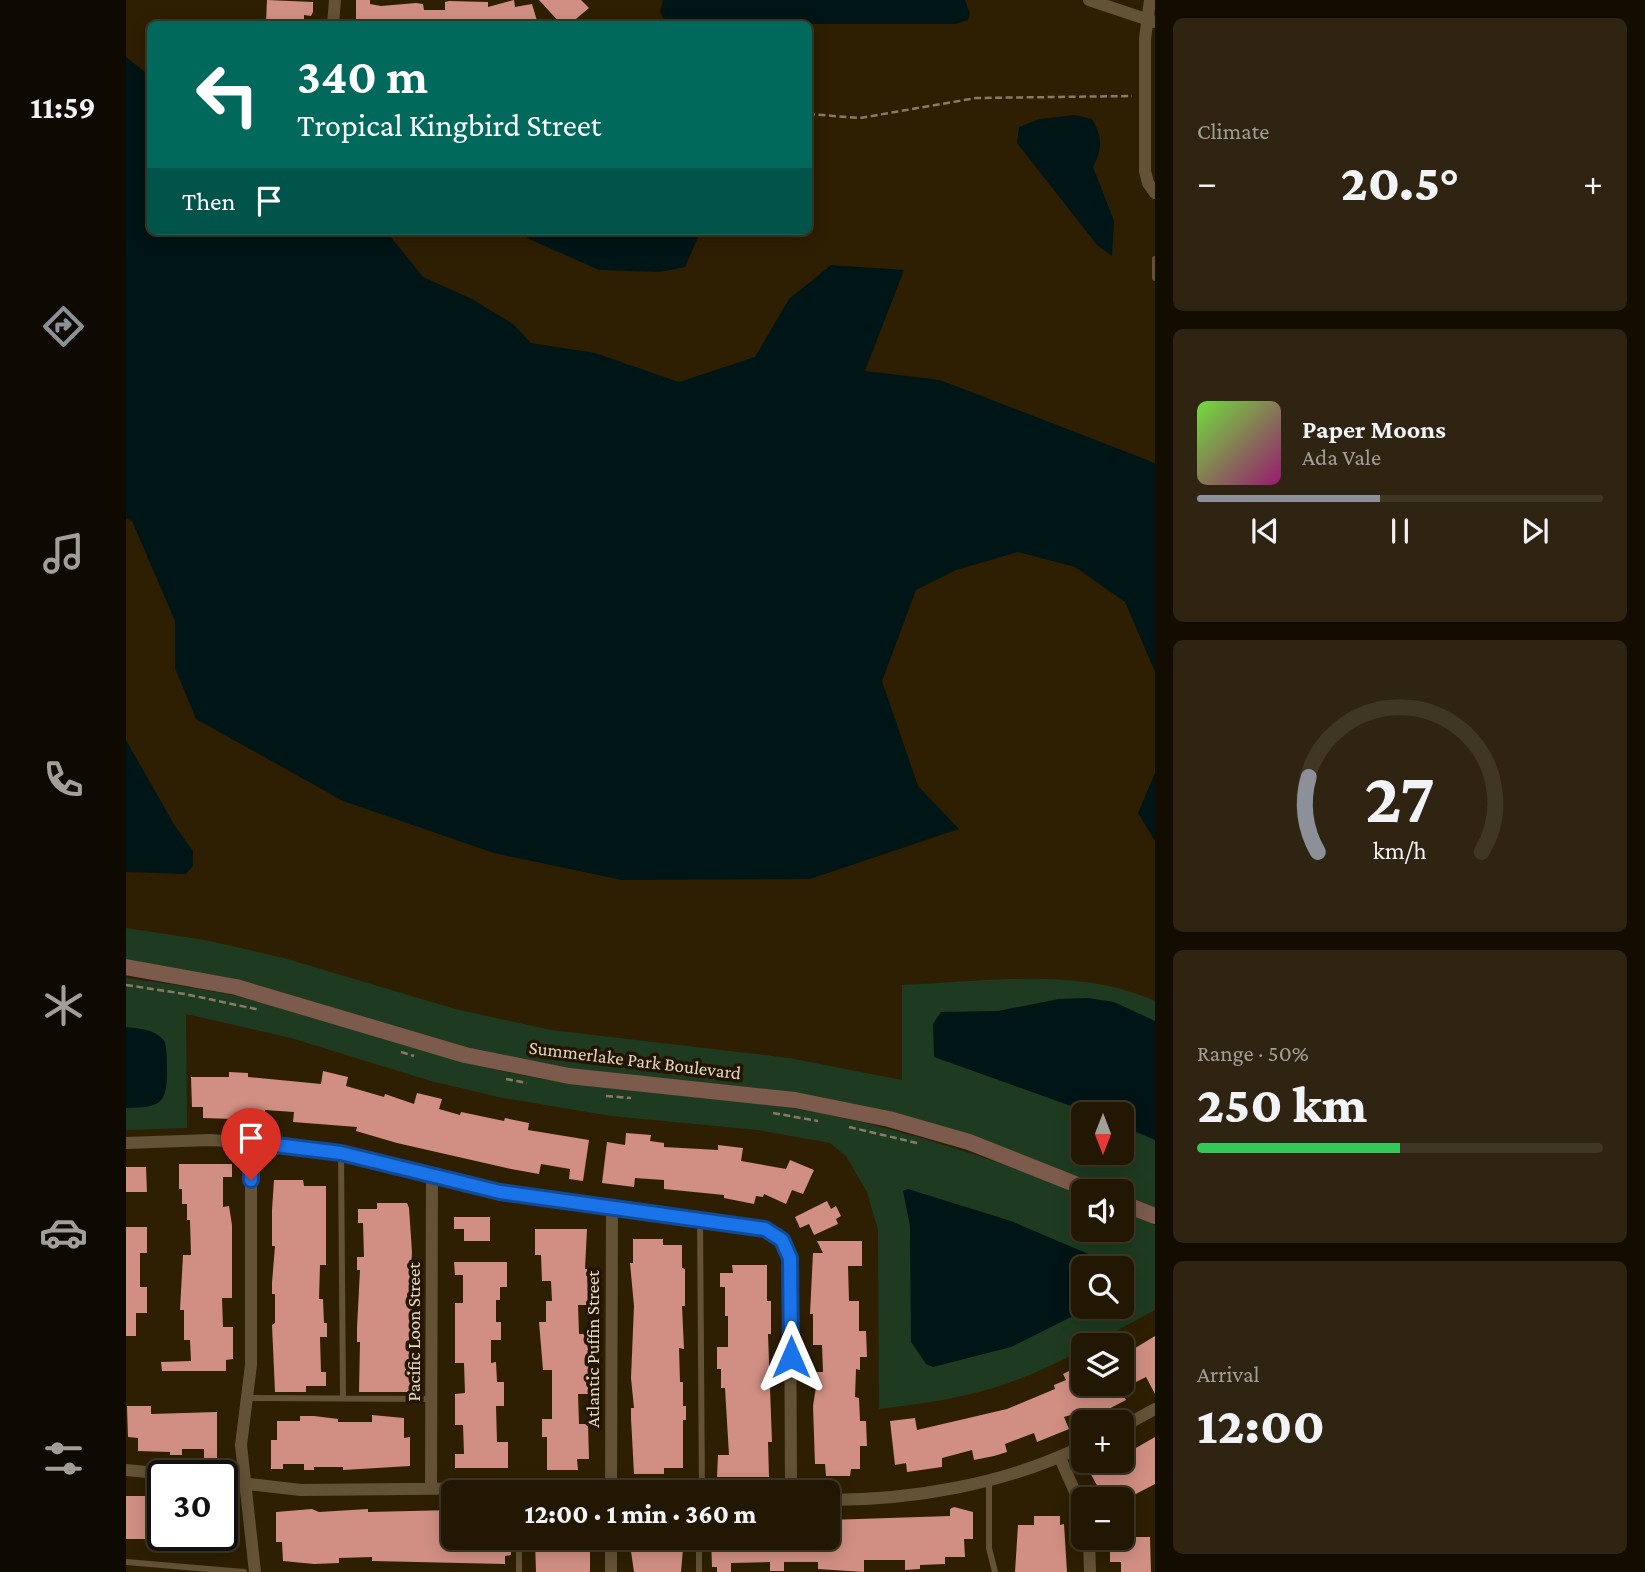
<!DOCTYPE html>
<meta charset="utf-8">
<style>
:root{--surface:#221702;--page:#2e2411;--text:#f1f3f6;--muted:#a29f99;--line:#3f3624;--accent:#8c9099}
body{margin:0;font-family:"Crimson Pro",serif;background:var(--page);color:var(--text);height:100vh;display:flex;flex-direction:column;font-size:26px;white-space:nowrap}
*{box-sizing:border-box;margin:0}
p{font-size:23px;color:var(--muted)}
.icon{flex:none;width:38px;height:38px;fill:none;stroke:currentColor;stroke-width:2;stroke-linecap:round;stroke-linejoin:round}
.map{position:relative;flex:1;overflow:hidden}
.side{display:flex;flex-direction:column;gap:18px;padding:18px;background:#130d01;width:490px}
.side>*{flex:none}
.guide{position:absolute;left:21px;top:21px;width:665px;height:214px;border-radius:10px;box-shadow:0 4px 18px #0003,0 0 0 2px var(--line);background:#00695c;color:#fff;overflow:hidden}
.needle{width:46px;rotate:180deg}
.buttons{position:absolute;left:945px;top:1102px;display:grid;gap:14px}
.buttons a{display:grid;place-items:center;width:63px;height:63px;border-radius:10px;background:var(--surface);box-shadow:0 4px 18px #0003,0 0 0 2px var(--line);font-size:35px}
.speed{position:absolute;left:21px;top:1460px;display:flex;gap:14px;font-size:35px;font-weight:700;text-align:center}
.speed>*{display:grid;place-content:center;width:91px;height:91px;border-radius:50%;background:var(--surface);box-shadow:0 4px 18px #0003,0 0 0 2px var(--line);line-height:1}
.speed .limit{border:4px solid #111;border-radius:10px;background:#fff;color:#111}
.pin{position:absolute;display:grid;place-items:center;width:60px;height:60px;color:#fff;margin:-72px -30px;border-radius:50% 50% 50% 0;rotate:-45deg;box-shadow:0 0 7px #0007}
.pin .icon{rotate:45deg}
.me{position:absolute;width:77px;margin:-38px;rotate:0deg;stroke-linejoin:round;filter:drop-shadow(0 0 5px #0008)}
.turn{display:flex;align-items:center;gap:24px;height:147px;padding:0 35px;font-size:32px}
.turn .icon{width:91px;height:91px;stroke-width:2.5}
.turn b{display:block;font-size:49px;line-height:60px}
.then{display:flex;align-items:center;height:66px;padding:0 35px;background:#0003;gap:14px;font-size:26px}
.big{font-size:52px;font-weight:800;line-height:1.1}
.side .tile{flex:1;display:flex;flex-direction:column;justify-content:center;gap:10px;min-width:0;padding:0 24px;border-radius:10px;background:var(--page)}
.side .dial{align-items:center;gap:0}
.dial svg{height:182px;overflow:visible;fill:none;stroke:var(--line);stroke-width:7;stroke-linecap:round;text-anchor:middle}
.dial text{fill:var(--text);stroke:none}
.song{display:flex;align-items:center;gap:21px}
.cover{width:84px;height:84px;border-radius:10px;background:linear-gradient(135deg,hsl(100 70% 55%),hsl(320 70% 35%))}
.played{height:7px;border-radius:4px;background:linear-gradient(90deg,var(--accent) 45%,var(--line) 45%)}
.keys{display:flex;justify-content:space-around;direction:ltr}
.heat{display:flex;justify-content:space-between;align-items:center;font-size:38px;direction:ltr}
.charge{height:10px;border-radius:5px;background:linear-gradient(90deg,#34c759 50%,var(--line) 0)}
.trip{position:absolute;left:315px;top:1480px;width:399px;height:70px;border-radius:10px;background:var(--surface);box-shadow:0 4px 18px #0003,0 0 0 2px var(--line);font-weight:800;line-height:70px;text-align:center}
main{display:flex;flex:1;min-height:0}
.tabs{display:flex;flex-direction:column;width:126px;justify-content:space-around;align-items:center;background:#0e0901;color:var(--muted)}
.tabs .icon{width:49px;height:49px}
.tabs .on{color:var(--accent)}
.tabs b{font-size:32px;color:var(--text)}
.map>svg:first-child{display:block}
.green{fill:#1e3b21;fill-rule:evenodd}
.water{fill:#001516}
.building{fill:#d18f83}
.lines{fill:none;stroke-linecap:round;stroke-linejoin:round}
.path{stroke:#887b66;stroke-width:2.5;stroke-dasharray:7 3.5;stroke-linecap:butt}
.service{stroke:#635236;stroke-width:6}
.minor{stroke:#635236;stroke-width:12}
.secondary{stroke:#7c5a4c;stroke-width:16}
.route-casing{stroke:#114b97;stroke-width:18}
.route{stroke:#1a73e8;stroke-width:12}
.labels{text-anchor:middle;dominant-baseline:central;stroke-width:7;stroke-linejoin:round;paint-order:stroke}
.street-label{font-size:19px;fill:#e2d8c9;stroke:#241500}
</style>
<main>
<nav class="tabs">
<b>11:59</b>
<svg class="icon on" aria-label="directions" viewBox="0 0 24 24"><path d="M12 3l9 9-9 9-9-9zM9 14v-3h6M13 9l2 2-2 2"/></svg>
<svg class="icon" aria-label="music" viewBox="0 0 24 24"><path d="M9 18V5l10-2v13"/><circle cx="6" cy="18" r="3"/><circle cx="16" cy="16" r="3"/></svg>
<svg class="icon" aria-label="phone" viewBox="0 0 24 24"><path d="M5 4h4l2 5-3 2q2 4 5 5l2-3 5 2v4C11 20 4 13 5 4z"/></svg>
<svg class="icon" aria-label="climate" viewBox="0 0 24 24"><path d="M12 3v18M4 7l16 10M4 17L20 7"/></svg>
<svg class="icon" aria-label="car" viewBox="0 0 24 24"><path d="M5 17H2v-5l4-1 3-4h7l3 4 3 1v5h-3M9 17h6M6 11h13"/><circle cx="7" cy="17" r="2"/><circle cx="17" cy="17" r="2"/></svg>
<svg class="icon" aria-label="filters" viewBox="0 0 24 24"><path d="M4 7h16M4 17h16"/><circle cx="9" cy="7" r="2"/><circle cx="15" cy="17" r="2"/></svg>
</nav>
<div class="map">
<svg width="1029" height="1572" viewBox="0 0 1029 1572">
<rect width="100%" height="100%" fill="#2e1f03"/>
<path class="green" d="M0 928 79 940 158 958 329 1009 425 1030 663 1058 776 1080V985C860 982 950 966 1029 1001V1216L996 1203V1192H969L763 1119 443 1076 110 987 0 967ZM957 1115H996V1153H957Z
M0 978C43 984 88 990 130 1001 214 1023 295 1054 380 1072 470 1091 562 1092 653 1106 759 1122 857 1156 957 1193V1230H996V1210L1029 1225V1310C976 1338 928 1369 870 1387 832 1399 793 1404 753 1409L752 1230 741 1192 720 1156 704 1143 632 1130 485 1116 377 1098 305 1081 165 1038 60 1014 61 1128 0 1130ZM957 1269H996V1307H957Z"/>
<path class="water" d="M537 0H839L844 14 842 20 830 24H545L539 22 534 12Z
M0 57 24 76V231H260L297 277 346 299 387 324 405 343 469 353 553 382 629 357 663 299 705 265 778 270 739 371 814 380 1029 463V672L999 602 949 567 892 552 830 570 790 590 756 681 792 786 833 829 684 879 496 880 368 853 217 801 70 719 49 668V621L6 521 0 518Z
M949 115 966 119C976 135 977 150 967 167L988 221 986 256 971 245 891 143 893 127 914 119Z
M401 231H575L559 267 534 272 473 270 401 238Z
M0 740 49 826 67 851V866L60 874 0 872Z
M1029 773V841L1012 813Z
M962 998 988 1002 1029 1021V1140L996 1126V1115H970L808 1057 807 1024 815 1012 872 1011 933 999Z
M0 1027C15 1029 30 1029 39 1042 41 1052 41 1061 41 1071 41 1106 33 1107 0 1108Z
M782 1189 885 1221 1005 1272 1008 1281 996 1291V1269H957V1307H965L885 1347 807 1367 800 1364 785 1342 784 1226 777 1191Z"/>
<path class="building" d="M141 0 187 2V12L185 16 178 15V24H145L140 22Z
M230 0H244V4L255 6 290 3 297 4 298 10H319V2L323 1 362 2V7L388 0 389 7 406 4 412 24H230Z
M413 0H455L463 8 444 24H435Z
M197 1071 222 1077 220 1086 258 1097 259 1094 288 1104 291 1093 316 1099 313 1109 334 1115 335 1112 378 1121 379 1118 403 1123 402 1130 463 1140 457 1181 443 1179 444 1169 415 1164 413 1174 385 1169 271 1143 230 1131 231 1127 167 1122 168 1112 139 1110V1120L77 1118V1107H66L65 1077H103V1072L122 1073V1077L195 1084Z
M500 1133 525 1135 524 1141 538 1143V1147L592 1150V1145L617 1148 615 1161 660 1169 664 1160 688 1170 677 1194 666 1190 660 1204 638 1194 637 1197 630 1196 628 1204 598 1198V1195L538 1189V1180L509 1178 508 1187 476 1183 481 1142 499 1145Z
M53 1164H106V1177H97V1207L103 1206 106 1225V1298H96L97 1327H107V1359L100 1360V1371H36L35 1362 65 1361 64 1340H58V1310H54L57 1255H65L64 1220H61V1204H56V1189H53Z
M0 1167H20L21 1192H0Z
M148 1180H177L178 1186H200V1265H194L193 1299H197L198 1323H201V1337H194L195 1372H200V1386H180V1392H149L146 1325 149 1323V1294H146V1283L149 1246H146V1210Z
M701 1201 705 1209 710 1206 715 1216 710 1219 712 1224 688 1235 683 1224 674 1228 669 1217Z
M251 1203H281L283 1208 286 1252 283 1304H286V1335H283V1342L284 1392H233L234 1342H231V1328L234 1270H231V1257H238L237 1223H232V1209H251Z
M328 1217H364V1241H338V1229H328Z
M0 1227H21V1253H14V1287H21V1313H10V1336H0Z
M409 1229H461L459 1269H461L462 1305H452L453 1334H462L463 1394H452L453 1424H462L463 1459H451L452 1470H421V1437H416V1419H426V1370H417L413 1322H420V1301H426L425 1281H416L415 1255H409Z
M507 1239H537V1245H556V1268L559 1269V1306H556L558 1349 553 1348 554 1382H557V1406H560V1420H557V1468H538V1474H508L505 1418V1408H508L505 1378 508 1306 504 1263H507Z
M691 1241H736V1266H722L723 1301H733V1331H740L741 1357H734V1370L730 1369 729 1397 733 1398 734 1421H740L741 1446H734V1469H725L724 1476H700L699 1464H689L687 1406 690 1387H687V1372H697L696 1345H687V1314H684L687 1253H697Z
M328 1262H381V1287H374V1300H370V1322H375V1340H365V1363L370 1362 371 1382H378V1406H370L371 1442H382V1468H329V1454H338L337 1425H329V1394L339 1393 338 1363H329V1303H337V1275H329Z
M606 1265H641V1301H645V1334H642L646 1442H642L643 1477H591L592 1455H603L599 1388H595V1369H591V1347H602V1316H599V1287H594V1273H607Z
M1029 1336V1394L1020 1377 996 1389V1372L1002 1369 996 1356Z
M957 1364V1384H992L1000 1400 971 1415 967 1408 938 1417 943 1429 911 1442 908 1433 879 1444 881 1452 868 1456 848 1460 846 1450 816 1458V1467L781 1472 780 1463 769 1465 764 1421 789 1418 791 1430 881 1409 929 1389 928 1385 940 1380 937 1374Z
M1 1406H25V1414L91 1412V1459H78V1449H56V1455H44V1452L12 1451V1438L2 1437Z
M246 1415 278 1418V1438L284 1437V1466L217 1470V1467H188V1470H178V1464H157V1469H145V1440H151V1421H174V1416H188L212 1419V1422H246Z
M1029 1437V1484L1006 1496 1009 1503 996 1510V1500H979L962 1469 977 1461H996V1456Z
M0 1496H33L32 1539H0Z
M828 1507 847 1512V1539H838L839 1557H819V1564L794 1565V1569L779 1570V1560H738V1572L692 1569V1562H658V1571H644V1562L605 1563V1572H591V1567H586L585 1538H702V1520L824 1516V1509Z
M186 1509 193 1512 242 1509V1512L327 1510V1538H385V1555L379 1556V1564L246 1561V1557L213 1558V1563L188 1564 157 1561 156 1542H150V1512Z
M908 1516H934V1525L938 1524 941 1572H889L892 1525H908Z
M996 1537H1024L1025 1572H995V1562H984V1550H992L993 1538Z
M503 1538H558L555 1572H508Z
M409 1542H461L464 1544V1572H410Z"/>
<g class="lines">
<path class="path" d="M682 114 734 118 850 98 1006 96
M0 985 59 994 134 1010
M275 1052 288 1056
M380 1079 401 1083
M480 1096 505 1098
M647 1113 692 1121
M723 1127 791 1143"/>
<path class="service" d="M1029 259V278
M215 1153 217 1398
M574 1218 576 1493
M123 1398 306 1399
M863 1480V1548L869 1572
M393 1538V1572
M573 1538V1572
M0 1562 118 1572"/>
<path class="minor" d="M963 0 1029 22
M1024 0 1019 39V171L1022 183 1029 193
M207 24 209 0
M125 1142V1365L115 1445 129 1572
M0 1143 84 1140 165 1145 215 1153 374 1192 639 1229 656 1239 664 1257 665 1493
M996 1427 1029 1409
M934 1458 957 1510
M0 1470 51 1475
M96 1481 175 1490 393 1488 454 1493
M305 1488 306 1175
M485 1493 486 1206
M702 1500C787 1500 880 1484 957 1446
M963 1538 964 1572
M485 1572V1538"/>
<path class="secondary" d="M0 967 110 987 339 1055 443 1076 669 1100 763 1119 843 1142 969 1192
M996 1203 1029 1216"/>
</g>
<g class="lines">
<defs>
<path id="route" d="M125 1180V1142L215 1153 374 1192 639 1229 656 1240 664 1258 665 1357"/>
</defs>
<use href="#route" class="route-casing"/>
<use href="#route" class="route"/>
</g>
<g class="labels">
<g class="street-label">
<text transform="translate(509 1060) rotate(7)">Summerlake Park Boulevard</text>
<text transform="translate(287 1332) rotate(-90)">Pacific Loon Street</text>
<text transform="translate(466 1349) rotate(-90)">Atlantic Puffin Street</text>
</g>
</g>
</svg>
<div class="buttons">
<a><svg class="needle" viewBox="-14 -14 28 28"><path d="M0-13l5 13h-10z" fill="#e53935"/><path d="M0 13l5-13h-10z" fill="#a29f99"/></svg></a>
<a><svg class="icon" aria-label="sound" viewBox="0 0 24 24"><path d="M4 9h4l5-4v14l-5-4H4zM17 9q2 3 0 6"/></svg></a>
<a><svg class="icon" aria-label="search" viewBox="0 0 24 24"><circle cx="10" cy="10" r="6"/><path d="M15 15l6 6"/></svg></a>
<a><svg class="icon" aria-label="layers" viewBox="0 0 24 24"><path d="M12 4l9 5-9 5-9-5zM3 14l9 5 9-5"/></svg></a>
<a>+</a>
<a>−</a>
</div>
<div class="speed"><div class="limit">30</div></div>
<div class="pin" style="left:125px;top:1180px;background:#d93025"><svg class="icon" aria-label="arrive" viewBox="0 0 24 24"><path d="M6 21V4h12l-3 4 3 4H6"/></svg></div>
<svg class="me" style="left:665px;top:1357px" viewBox="-20 -20 40 40"><path d="M0-17L14 15 0 8-14 15z" fill="#1a73e8" stroke="#fff" stroke-width="4"/></svg>
<div class="trip">12:00 · 1 min · 360 m</div>
<div class="guide">
<div class="turn"><svg class="icon" aria-label="left" viewBox="0 0 24 24"><path d="M17 20v-9H6M10 6l-5 5 5 5"/></svg><div><b>340 m</b>Tropical Kingbird Street</div></div>
<div class="then">Then<svg class="icon" aria-label="arrive" viewBox="0 0 24 24"><path d="M6 21V4h12l-3 4 3 4H6"/></svg></div>
</div>
</div>
<section class="side">
<div class="tile"><p>Climate</p>
<div class="heat"><a>−</a><b class="big">20.5°</b><a>+</a></div>
</div>
<div class="tile">
<div class="song"><i class="cover"></i><div><b>Paper Moons</b><p>Ada Vale</p></div></div>
<div class="played"></div>
<div class="keys"><svg class="icon" aria-label="previous" viewBox="0 0 24 24"><path d="M18 5L8 12l10 7zM5 5v14"/></svg><svg class="icon" aria-label="pause" viewBox="0 0 24 24"><path d="M8 5v14M16 5v14"/></svg><svg class="icon" aria-label="next" viewBox="0 0 24 24"><path d="M6 5l10 7-10 7zM19 5v14"/></svg></div>
</div>
<div class="tile dial"><svg viewBox="0 0 100 80">
<path d="M14 69A42 42 0 1 1 86 69"/>
<path d="M14 69A42 42 0 0 1 10 36" stroke="#8c9099"/>
<text x="50" y="56" font-size="32" font-weight="700">27</text>
<text x="50" y="72" font-size="11">km/h</text>
</svg></div>
<div class="tile"><p>Range · 50%</p><b class="big">250 km</b><div class="charge"></div></div>
<div class="tile"><p>Arrival</p><b class="big">12:00</b></div>
</section>
</main>
